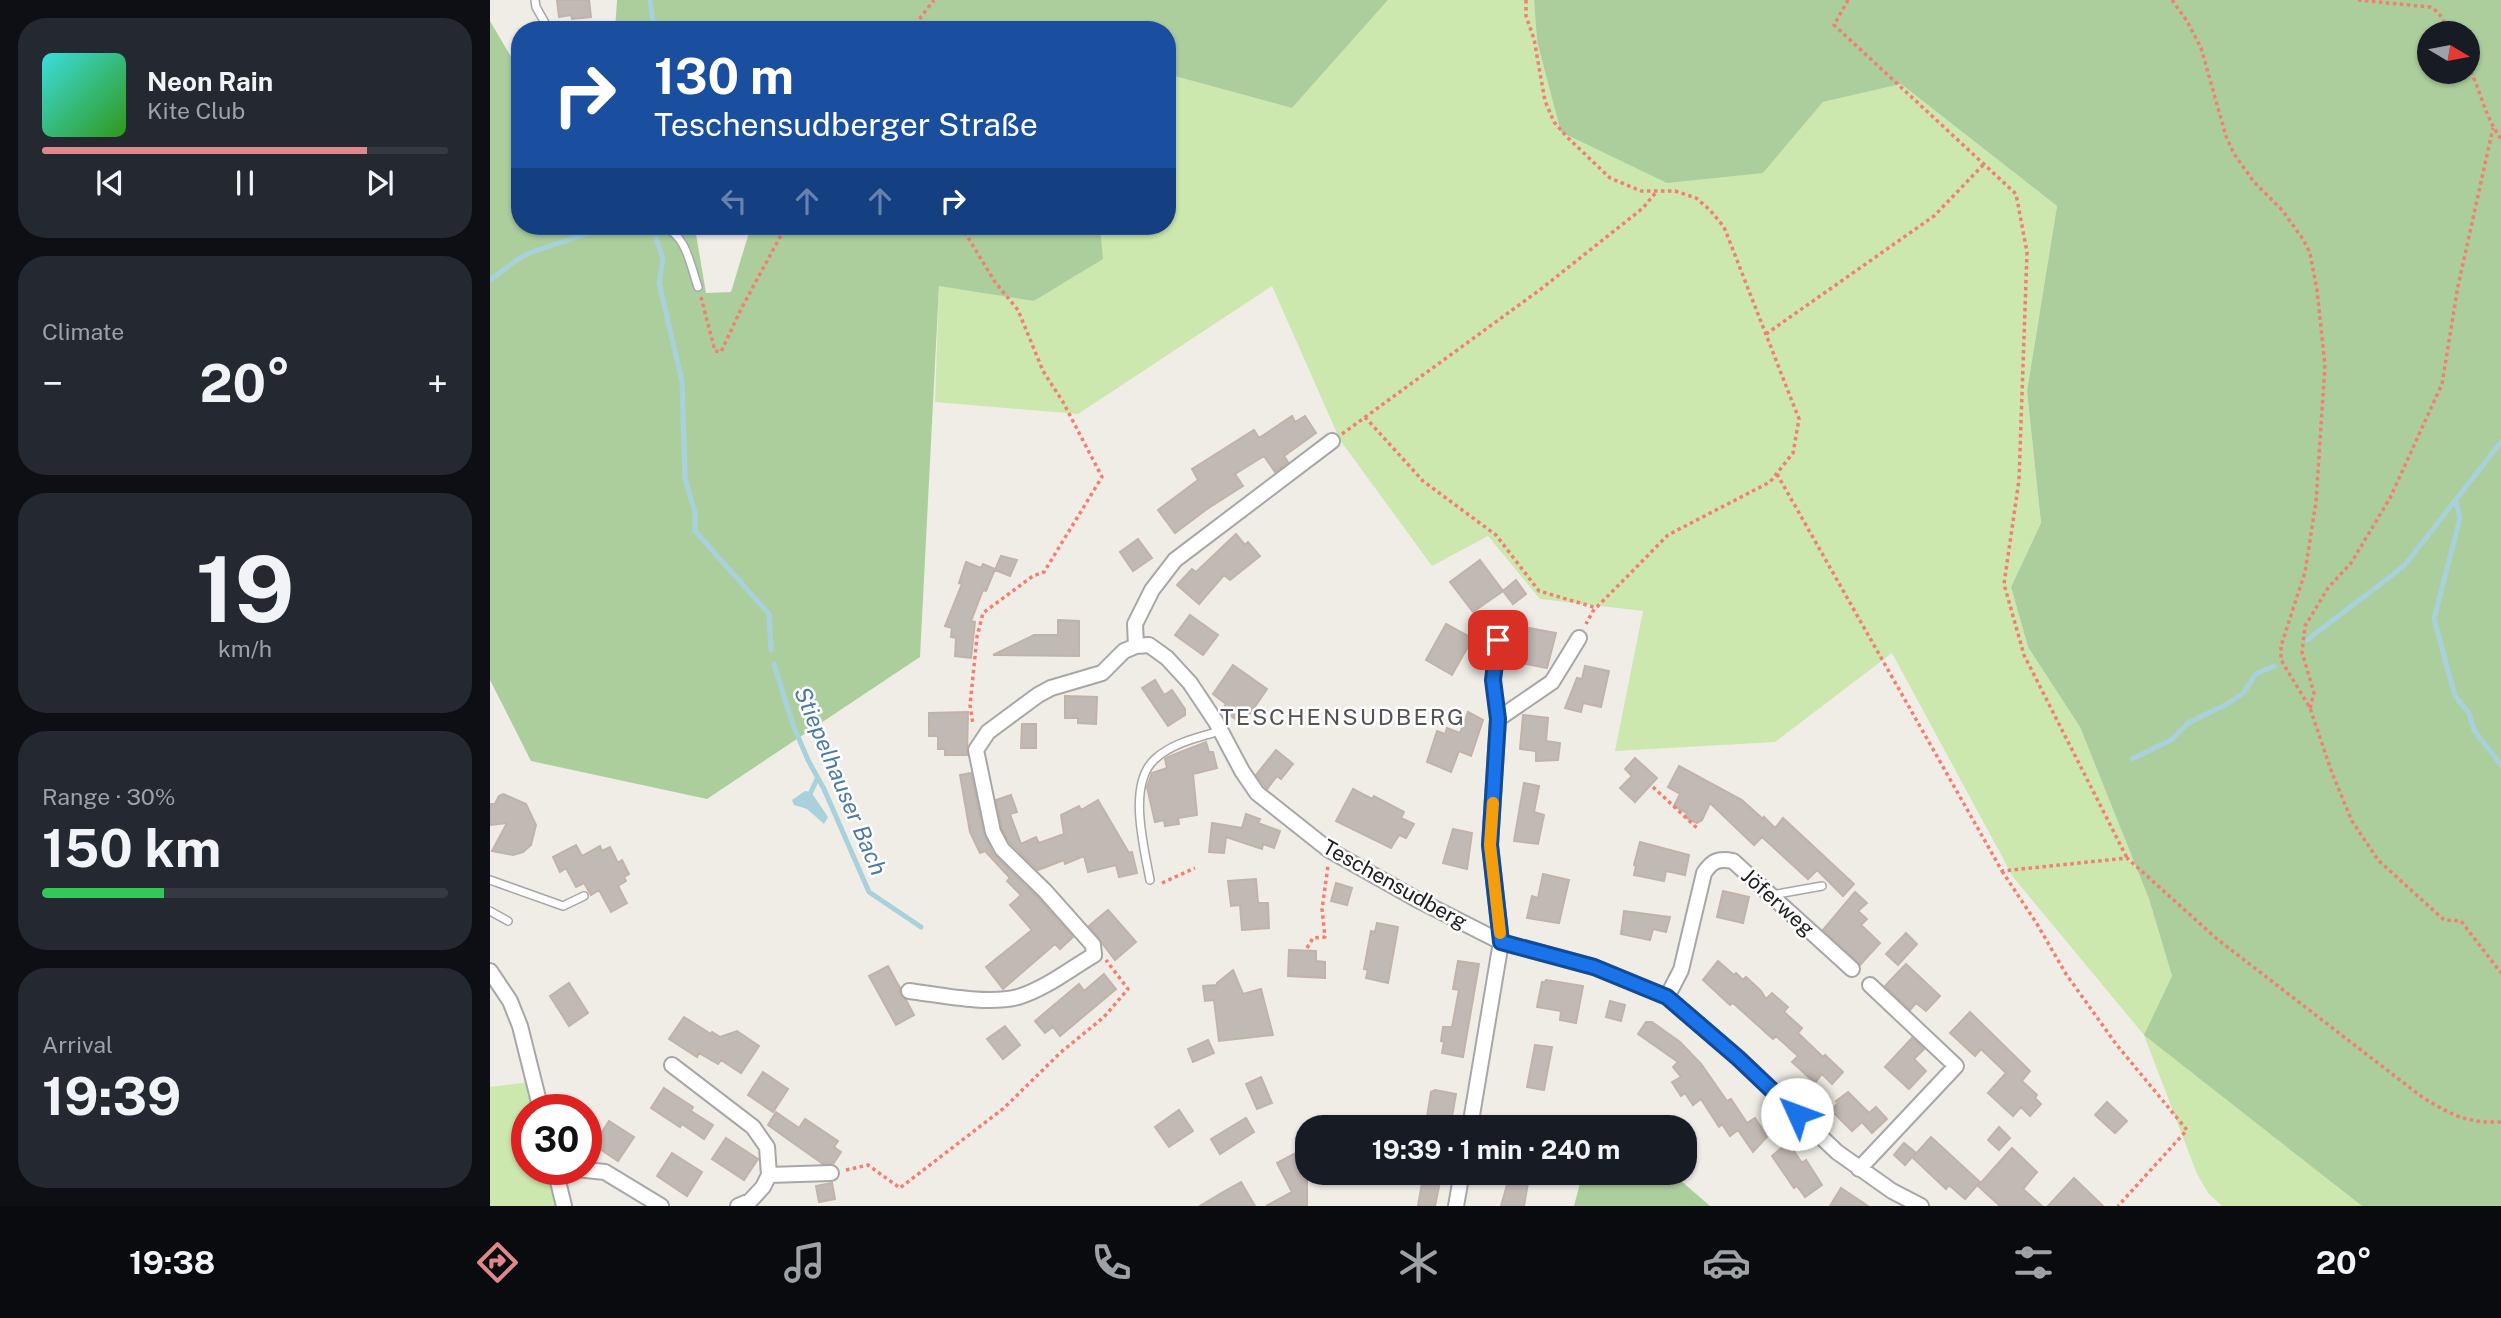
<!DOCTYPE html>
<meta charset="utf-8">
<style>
:root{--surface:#171b24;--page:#242831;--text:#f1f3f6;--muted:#9ea1a6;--line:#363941;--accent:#df888c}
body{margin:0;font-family:"Public Sans",sans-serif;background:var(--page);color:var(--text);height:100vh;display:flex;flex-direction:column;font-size:26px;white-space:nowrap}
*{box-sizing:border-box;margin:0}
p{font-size:23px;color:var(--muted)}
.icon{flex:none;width:38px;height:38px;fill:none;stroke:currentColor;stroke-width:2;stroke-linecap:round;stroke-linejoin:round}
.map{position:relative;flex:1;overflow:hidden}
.panel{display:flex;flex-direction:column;gap:18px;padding:18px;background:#0d0f14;width:490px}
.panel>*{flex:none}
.hud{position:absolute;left:21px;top:21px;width:665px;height:214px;border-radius:28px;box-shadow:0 2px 5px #0004;background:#1a4fa0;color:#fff;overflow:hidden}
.needle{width:46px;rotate:100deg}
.controls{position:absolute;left:1927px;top:21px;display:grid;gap:14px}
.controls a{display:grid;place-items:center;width:63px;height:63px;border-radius:50%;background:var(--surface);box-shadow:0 2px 5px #0004;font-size:35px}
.speed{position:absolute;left:21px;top:1094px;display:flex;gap:14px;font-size:35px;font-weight:700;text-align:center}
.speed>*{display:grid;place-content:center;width:91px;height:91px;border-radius:50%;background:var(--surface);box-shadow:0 2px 5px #0004;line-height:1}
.speed .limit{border:10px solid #d22;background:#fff;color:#111}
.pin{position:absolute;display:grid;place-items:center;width:60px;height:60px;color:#fff;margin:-30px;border-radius:14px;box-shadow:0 4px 10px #0006}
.me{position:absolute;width:77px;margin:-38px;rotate:313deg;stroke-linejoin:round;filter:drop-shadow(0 0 5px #0008)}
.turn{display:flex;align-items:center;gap:24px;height:147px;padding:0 28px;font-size:32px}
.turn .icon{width:91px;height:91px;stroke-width:2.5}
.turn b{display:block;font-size:49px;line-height:60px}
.lanes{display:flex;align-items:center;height:66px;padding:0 28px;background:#0003;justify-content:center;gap:35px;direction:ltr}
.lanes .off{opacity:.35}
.big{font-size:52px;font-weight:700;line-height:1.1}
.panel .widget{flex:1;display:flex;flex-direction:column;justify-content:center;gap:10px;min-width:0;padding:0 24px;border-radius:28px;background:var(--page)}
.panel .dial{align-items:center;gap:0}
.dial b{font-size:91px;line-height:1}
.song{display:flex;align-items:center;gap:21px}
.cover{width:84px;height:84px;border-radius:10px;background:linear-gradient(135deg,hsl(180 70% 55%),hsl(110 70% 35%))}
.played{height:7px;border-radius:4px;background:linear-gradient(90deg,var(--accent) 80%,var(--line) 80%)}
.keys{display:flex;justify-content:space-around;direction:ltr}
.heat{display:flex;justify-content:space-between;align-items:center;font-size:38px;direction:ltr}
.charge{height:10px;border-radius:5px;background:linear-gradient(90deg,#34c759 30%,var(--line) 0)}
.trip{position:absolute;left:805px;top:1115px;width:402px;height:70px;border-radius:28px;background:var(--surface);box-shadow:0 2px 5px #0004;font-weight:700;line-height:70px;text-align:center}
.tab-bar{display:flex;height:112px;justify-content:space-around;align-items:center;background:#090b0e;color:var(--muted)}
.tab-bar .icon{width:49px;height:49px}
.tab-bar .on{color:var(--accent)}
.tab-bar b{font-size:32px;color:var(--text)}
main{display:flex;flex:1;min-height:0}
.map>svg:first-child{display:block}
.grass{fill:#cce8ae}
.forest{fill:#acce9d;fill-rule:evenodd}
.water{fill:#a9d1dc}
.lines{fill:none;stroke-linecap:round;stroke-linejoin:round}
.stream{stroke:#a9d1dc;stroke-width:5}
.building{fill:#c1b9b3;stroke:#c1b3a9;stroke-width:2}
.lane-casing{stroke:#a7a7a7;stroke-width:10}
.street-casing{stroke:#a7a7a7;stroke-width:18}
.path{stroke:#f67d72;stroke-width:3.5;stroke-dasharray:3.5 3.5;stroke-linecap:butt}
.lane{stroke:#fff;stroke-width:7}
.street{stroke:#fff;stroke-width:14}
.route-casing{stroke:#114b97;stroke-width:18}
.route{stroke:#1a73e8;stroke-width:12}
.slow{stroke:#f59e0b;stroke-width:12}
.labels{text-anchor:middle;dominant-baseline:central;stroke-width:5;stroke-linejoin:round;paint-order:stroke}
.street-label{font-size:21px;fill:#202020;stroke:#fff}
.neighbourhood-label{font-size:23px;letter-spacing:2px;fill:#535353;stroke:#fff}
.water-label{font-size:23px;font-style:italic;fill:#4b7aa5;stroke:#fff}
</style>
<main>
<section class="panel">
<div class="widget">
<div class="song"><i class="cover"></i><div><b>Neon Rain</b><p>Kite Club</p></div></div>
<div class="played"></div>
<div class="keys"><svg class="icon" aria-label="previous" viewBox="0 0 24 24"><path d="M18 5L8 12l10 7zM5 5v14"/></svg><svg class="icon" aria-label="pause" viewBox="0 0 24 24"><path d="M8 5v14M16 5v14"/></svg><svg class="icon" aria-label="next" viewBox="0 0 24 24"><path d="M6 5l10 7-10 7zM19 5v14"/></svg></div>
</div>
<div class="widget"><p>Climate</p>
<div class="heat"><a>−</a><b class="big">20°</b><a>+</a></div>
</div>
<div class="widget dial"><b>19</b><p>km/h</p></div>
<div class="widget"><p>Range · 30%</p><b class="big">150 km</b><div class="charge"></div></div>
<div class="widget"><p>Arrival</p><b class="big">19:39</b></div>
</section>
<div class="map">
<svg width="2011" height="1206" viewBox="0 0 2011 1206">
<rect width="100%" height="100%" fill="#f0ede7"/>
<path class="grass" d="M898 0H1044L1047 41 1273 173 1333 102 1411 84 1567 206 1537 391 1551 523 1521 587 1538 647 1590 727 1659 899 1682 976 1655 1035 1872 1206H1732L1719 1194 1707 1174 1654 1035 1523 877 1402 653 1285 742 1125 751 1153 611 1050 599 998 536 942 566 850 440 782 286 588 414 445 402 449 285 544 301 612 259 610 226H677V74L802 108Z
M39 1082 46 1109 37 1110V1169H60L68 1206H0V1087Z"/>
<path class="forest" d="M127 0H898L802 108 677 74V30H125Z
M1044 0H2011V1206H1872L1654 1035 1682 976 1659 899 1590 727 1538 647 1521 587 1551 523 1537 391 1567 206 1411 84 1333 102 1273 173 1177 183 1071 132 1047 41ZM1939 33H1978V72H1939Z
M0 21 30 72V226H209L206 234 216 293 241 292 261 226H610L613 259 544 301 449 286 430 657 217 799 41 761 0 680Z
M1093 1172 1182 1173 1220 1206H1084Z"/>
<path class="water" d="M315 791 321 792 338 817 334 824 317 809 304 805 302 800Z"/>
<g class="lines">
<path class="stream" d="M160 0 164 30
M166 238 173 259 169 283 192 381 195 478 205 513V531L279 614 281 650
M0 280 31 257 45 251 120 226
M1966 501 1970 518 1944 619 1965 696 1979 713 1984 730 2011 765
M1817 640 1914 566 2011 442
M284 664 303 725 318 760 334 789 379 892 431 927
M1642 759 1681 740 1698 723 1739 703 1754 692 1766 674 1784 666
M321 792 327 779"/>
</g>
<path class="building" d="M67 0H99L101 17 82 19 81 15 69 17Z
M802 416 805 422 815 416 826 433 794 456 798 462 785 472 774 456 745 474 753 486 717 509 685 533 668 510 708 480 702 469 764 430 769 438Z
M746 534 755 545 758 542 770 556 740 580 734 575 709 604 687 585 702 569 706 572Z
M648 539 662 558 643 571 630 552Z
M511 556 527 560 520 576 505 570Z
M990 560 1013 591 983 612 960 582Z
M476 562 491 568 493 564 505 569 496 591 493 590 481 621 485 622 481 658 465 656 466 638 461 637 462 628 455 626 472 584 469 583Z
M1026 580 1036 594 1023 604 1013 591Z
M700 615 728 635 713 655 685 635Z
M568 620 589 621V656L503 655 544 635H568Z
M956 624 980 637V643L962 675 936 660Z
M1039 628 1066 633 1057 668 1032 663Z
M743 665 777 689 753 724 732 710 736 704 723 694Z
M1095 666 1119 671 1111 707 1093 703 1091 712 1075 708 1087 678 1092 679Z
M665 680 674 695 682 690 695 709V715L678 726 652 688Z
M575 696 607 697 606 724 588 723V718H575Z
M478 712 477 755H455V749H448V736H439V713Z
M978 712 993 720 981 756 969 751 961 772 937 762 947 731 955 734 957 728 970 733Z
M1033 715 1058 718 1056 741 1070 743 1068 760 1046 761V751L1030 749Z
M532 724H546V748H531Z
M716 742 719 752H723L727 768 703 774 707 815 688 818 689 824 675 826 674 820 665 822 657 787 662 773 677 768 675 759 678 757Z
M786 750 803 764 791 779 787 776 777 789 766 775Z
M1145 758 1167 778 1145 802 1130 788 1142 776 1135 769Z
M1189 766 1252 800 1273 819 1274 817 1285 828 1293 818 1364 884 1353 896 1327 870 1318 879 1272 837 1264 845 1220 803 1212 820 1207 823 1195 817 1197 813 1184 806 1190 794 1178 787Z
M481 773 494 834 503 854 548 898 583 937 570 949 565 944 513 989 496 967 542 930 520 905 531 895 517 881 520 878 495 851 490 853 480 832 470 775Z
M1034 783 1049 786 1044 812 1054 815 1048 844 1024 841Z
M863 789 882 799 884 796 914 812 911 818 924 824 916 838 909 835 901 848 846 821Z
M13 794 36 804 46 825 41 845 33 852 23 855 2 851 17 823 0 825V804H5L9 796Z
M521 795 527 812 520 814 531 844 546 837 549 843 574 834 571 815 589 806 591 810 608 800 639 853 642 852 647 873 629 877 626 865 598 872 594 856 575 864 574 860 548 870 520 843 512 829 506 800Z
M756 814 770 819 768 823 790 831 784 848 773 844 772 849 736 837 734 853 719 852 722 823 752 828Z
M963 829 982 833 977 869 953 863Z
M1150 842 1199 855 1195 875 1176 871 1174 881 1144 875 1146 866 1144 865Z
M86 845 92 856 110 846 112 851 120 847 128 863 132 860 139 874 134 877 136 881 128 886 137 903 121 912 109 890 101 895 94 883 86 887 76 868 70 872 63 857Z
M1053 874 1079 880 1069 923 1037 918 1042 896 1048 898Z
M766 879 768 903H778L779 928 752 930 750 905 741 906 738 881Z
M846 883 862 888 857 905 841 901Z
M1233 891 1259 897 1253 923 1227 917Z
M1365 892 1377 903 1368 911 1377 919 1371 925 1390 943 1370 965 1333 930Z
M618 910 646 942 625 960 599 926Z
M1134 911 1180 917 1176 932 1163 929 1160 940 1131 934Z
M887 923 908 927 898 983 876 978 878 970 874 969 881 931 885 932Z
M1416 933 1427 944 1408 965 1396 954Z
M799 950 826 951V961L835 962V978L798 976Z
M968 961 989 964 973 1057 952 1053 954 1042 951 1041 953 1027H962L969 990 963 989Z
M1228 961 1244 975 1246 973 1253 980 1256 977 1271 991 1276 999 1282 993 1298 1007 1294 1012 1312 1028 1308 1033 1333 1057 1335 1055 1353 1072 1342 1084 1332 1074 1325 1083 1302 1062 1308 1056 1286 1036 1283 1039 1243 1003 1240 1005 1213 980Z
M1416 964 1450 996 1436 1011 1426 1003 1420 1010 1395 986Z
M398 966 410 988V995L416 1000 424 1015 406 1025 379 976Z
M743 970 753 994 771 989 783 1035 729 1041 724 1000 715 1001 713 986 727 985V983Z
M614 974 626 989 570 1036 563 1027 555 1033 545 1021 589 984 594 991Z
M1056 980 1093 986 1086 1023 1070 1020 1071 1011 1047 1007 1052 982H1055Z
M79 983 98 1013 79 1026 60 996Z
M1120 1001 1135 1005 1131 1021 1116 1017Z
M1480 1012 1540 1071 1532 1081 1547 1095 1545 1098 1551 1104 1540 1116 1531 1107 1523 1116 1498 1093 1516 1073 1491 1049 1485 1056 1460 1033Z
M194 1017 221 1034 222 1032 230 1037 247 1031 269 1046 251 1073 231 1060 228 1064 209 1053 207 1057 179 1039Z
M1156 1022H1162L1190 1042 1211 1064 1237 1101 1241 1099 1257 1123 1265 1118 1277 1137 1263 1152 1248 1130 1240 1136 1232 1124 1229 1127 1211 1099 1203 1105 1195 1093 1191 1096 1182 1082 1191 1077 1183 1067 1188 1062 1148 1034Z
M515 1026 530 1045 513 1059 497 1039Z
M1422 1038 1434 1049 1424 1059 1436 1071 1419 1089 1395 1067Z
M718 1040 724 1053 703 1062 698 1049Z
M1045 1045 1062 1047 1054 1090 1037 1087Z
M273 1072 298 1089 283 1112 258 1095Z
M771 1077 782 1103 767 1109 756 1084Z
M174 1088 203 1107 201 1111 223 1125 214 1139 192 1124 190 1127 161 1108Z
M945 1090 966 1094 961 1122 937 1117 941 1092Z
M1358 1092 1379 1113 1386 1107 1397 1119 1382 1133 1372 1122 1362 1131 1341 1110 1348 1103 1346 1101Z
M1617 1102 1637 1121 1625 1133 1605 1115Z
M689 1110 703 1131 679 1147 665 1127Z
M286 1112 309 1128 315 1119 348 1141 344 1147 351 1152 343 1164H333L278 1125Z
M756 1118 764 1132 730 1154 721 1139Z
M119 1121 144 1137 128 1161 104 1145Z
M1509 1127 1520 1138 1509 1150 1498 1140Z
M1441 1137 1490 1182 1475 1199 1459 1185 1456 1189 1422 1157 1415 1165 1404 1155 1414 1143 1426 1153 1423 1157Z
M236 1138 268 1159 254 1180 222 1159Z
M1298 1142 1312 1163 1316 1160 1332 1185 1315 1197 1307 1186 1304 1188 1282 1156Z
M817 1147V1206H776L802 1192 787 1163Z
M1522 1148 1547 1172 1533 1189 1552 1206H1510L1488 1186Z
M182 1153 212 1172 197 1196 167 1176Z
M934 1172H952L945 1206H928Z
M1019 1178 1038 1183 1034 1206H1011Z
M1584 1178 1613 1206H1558Z
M751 1182 765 1206H710L733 1192Z
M342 1183 345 1199 329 1202 326 1186Z
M1351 1188 1378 1206H1340Z"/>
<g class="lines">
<defs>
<path id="lane" d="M45 0 46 7 59 30
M172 226C197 235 200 265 208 287
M1008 719 1003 680 1011 620
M0 880 73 906 94 896
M660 880C654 847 637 784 665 759 682 743 709 737 730 731
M1282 895 1332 886
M0 911 18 921"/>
<path id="street" d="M646 646 645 624 662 590 685 560 842 441
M0 971 20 1001 30 1026 51 1110
M419 991C451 995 497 1005 528 997 555 989 580 969 604 955L603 945 555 891 512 849 503 832 486 750 498 732 548 695 561 688 612 673 634 651 646 646 659 645 677 658 700 683 726 722 752 771 767 793 839 850 926 899 1011 942 1104 967 1177 997 1248 1058 1347 1152 1402 1191 1431 1206
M1177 997 1191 970 1214 873C1222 861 1228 858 1243 861L1362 969
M182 1065 263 1127 277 1147 279 1175 273 1187 260 1201 248 1206
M980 1127 1011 942 1000 845 1008 719 1062 682 1089 638
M65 1169 74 1206
M86 1169 115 1172 171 1206
M1369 1169 1466 1066 1380 985
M279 1175 341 1173
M966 1206 972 1172"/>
</defs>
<use href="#lane" class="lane-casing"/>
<use href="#street" class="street-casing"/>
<path class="path" d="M1036 0V16L1044 39 1055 101 1064 122 1077 137 1120 178 1151 191H1185L1206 198 1220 210 1234 227 1309 419 1303 453 1280 482 1178 535 1103 611 1096 624
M1358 0 1344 25 1526 194 1537 252 1529 480 1514 584 1534 655 1637 858
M1682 0 1697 21 1711 48 1736 136 1744 154 1764 182 1792 210 1813 239 1820 253 1827 290 1835 365 1826 502 1815 572 1791 646V660L1820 708 1842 773 1862 821 1888 860 1954 920 1971 921 2011 973
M1868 0 1940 7 1948 12 1961 33
M421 30 444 0
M1978 65C1990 89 1995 117 2011 139
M471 226 505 282 528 310 553 371 573 402 612 477 554 572 543 576 493 613 487 637 480 705 483 724
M211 297 225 351 231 352 251 309 296 226
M1276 334 1444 216 1494 164
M875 417 933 481 1006 535 1049 591 1107 608
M852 434 1051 289 1153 208 1167 191
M1287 474 1512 871 1637 858 1727 939 1932 1097C1962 1115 1975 1123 2011 1122
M1820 708 1824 693 1812 652 1815 626 1838 588 1861 563 1900 498 1952 384 1968 286 2003 128
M1163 787 1207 828
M1512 871 1547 924 1576 974 1626 1044 1697 1130 1628 1206
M672 883 705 868
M817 948 823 938 835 937 832 909 838 866
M356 1170 378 1165 410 1188 514 1108 570 1053 614 1017 638 989 616 960"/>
<use href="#lane" class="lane"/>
<use href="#street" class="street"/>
</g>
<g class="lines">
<defs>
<path id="route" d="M1008 640 1003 680 1008 719 1000 845 1011 942 1104 967 1177 997 1248 1058 1307 1114"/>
</defs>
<use href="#route" class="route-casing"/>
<use href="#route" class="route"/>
<path class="slow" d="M1003 803 1000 845 1010 933"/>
</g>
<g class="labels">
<g class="street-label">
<text transform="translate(905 884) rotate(29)">Teschensudberg</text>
<text transform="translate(1288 902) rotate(42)">Jöferweg</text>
</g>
<g class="neighbourhood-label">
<text x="853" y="716">TESCHENSUDBERG</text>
</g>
<g class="water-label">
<text transform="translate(351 781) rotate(67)">Stiepelhauser Bach</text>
</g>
</g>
</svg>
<div class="controls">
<a><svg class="needle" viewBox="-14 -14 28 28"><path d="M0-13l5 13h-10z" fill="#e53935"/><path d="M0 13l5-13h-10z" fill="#9ea1a6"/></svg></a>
</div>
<div class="speed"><div class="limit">30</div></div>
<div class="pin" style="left:1008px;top:640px;background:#d93025"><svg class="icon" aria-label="arrive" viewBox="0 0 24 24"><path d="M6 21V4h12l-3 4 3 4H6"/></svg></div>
<svg class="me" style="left:1307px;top:1114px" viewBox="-20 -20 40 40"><circle r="19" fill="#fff"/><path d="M0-13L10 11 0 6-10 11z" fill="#1a73e8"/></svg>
<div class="trip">19:39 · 1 min · 240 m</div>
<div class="hud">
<div class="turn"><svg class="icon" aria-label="right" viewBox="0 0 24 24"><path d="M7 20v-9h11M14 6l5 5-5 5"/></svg><div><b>130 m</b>Teschensudberger Straße</div></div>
<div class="lanes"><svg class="icon off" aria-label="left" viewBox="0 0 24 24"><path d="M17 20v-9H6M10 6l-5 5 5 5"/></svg><svg class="icon off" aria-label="ahead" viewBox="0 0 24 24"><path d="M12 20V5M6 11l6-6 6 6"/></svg><svg class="icon off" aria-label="ahead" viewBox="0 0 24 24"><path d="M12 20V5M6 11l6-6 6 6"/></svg><svg class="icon" aria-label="right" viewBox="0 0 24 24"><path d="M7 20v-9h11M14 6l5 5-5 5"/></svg></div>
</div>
</div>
</main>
<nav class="tab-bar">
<b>19:38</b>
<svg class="icon on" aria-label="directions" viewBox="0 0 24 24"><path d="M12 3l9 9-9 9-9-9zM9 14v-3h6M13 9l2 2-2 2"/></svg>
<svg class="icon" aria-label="music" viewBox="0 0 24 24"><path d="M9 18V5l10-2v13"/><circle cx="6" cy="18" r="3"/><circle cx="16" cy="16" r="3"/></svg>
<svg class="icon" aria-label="phone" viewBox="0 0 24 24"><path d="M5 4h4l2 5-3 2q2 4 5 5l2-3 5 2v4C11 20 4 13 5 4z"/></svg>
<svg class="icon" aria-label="climate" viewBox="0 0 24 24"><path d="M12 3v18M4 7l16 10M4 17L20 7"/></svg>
<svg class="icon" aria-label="car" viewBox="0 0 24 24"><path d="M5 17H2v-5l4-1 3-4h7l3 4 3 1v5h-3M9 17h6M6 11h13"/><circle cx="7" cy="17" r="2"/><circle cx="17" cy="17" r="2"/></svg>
<svg class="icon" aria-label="filters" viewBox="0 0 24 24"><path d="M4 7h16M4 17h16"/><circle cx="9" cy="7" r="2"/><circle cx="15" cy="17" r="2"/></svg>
<b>20°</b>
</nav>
